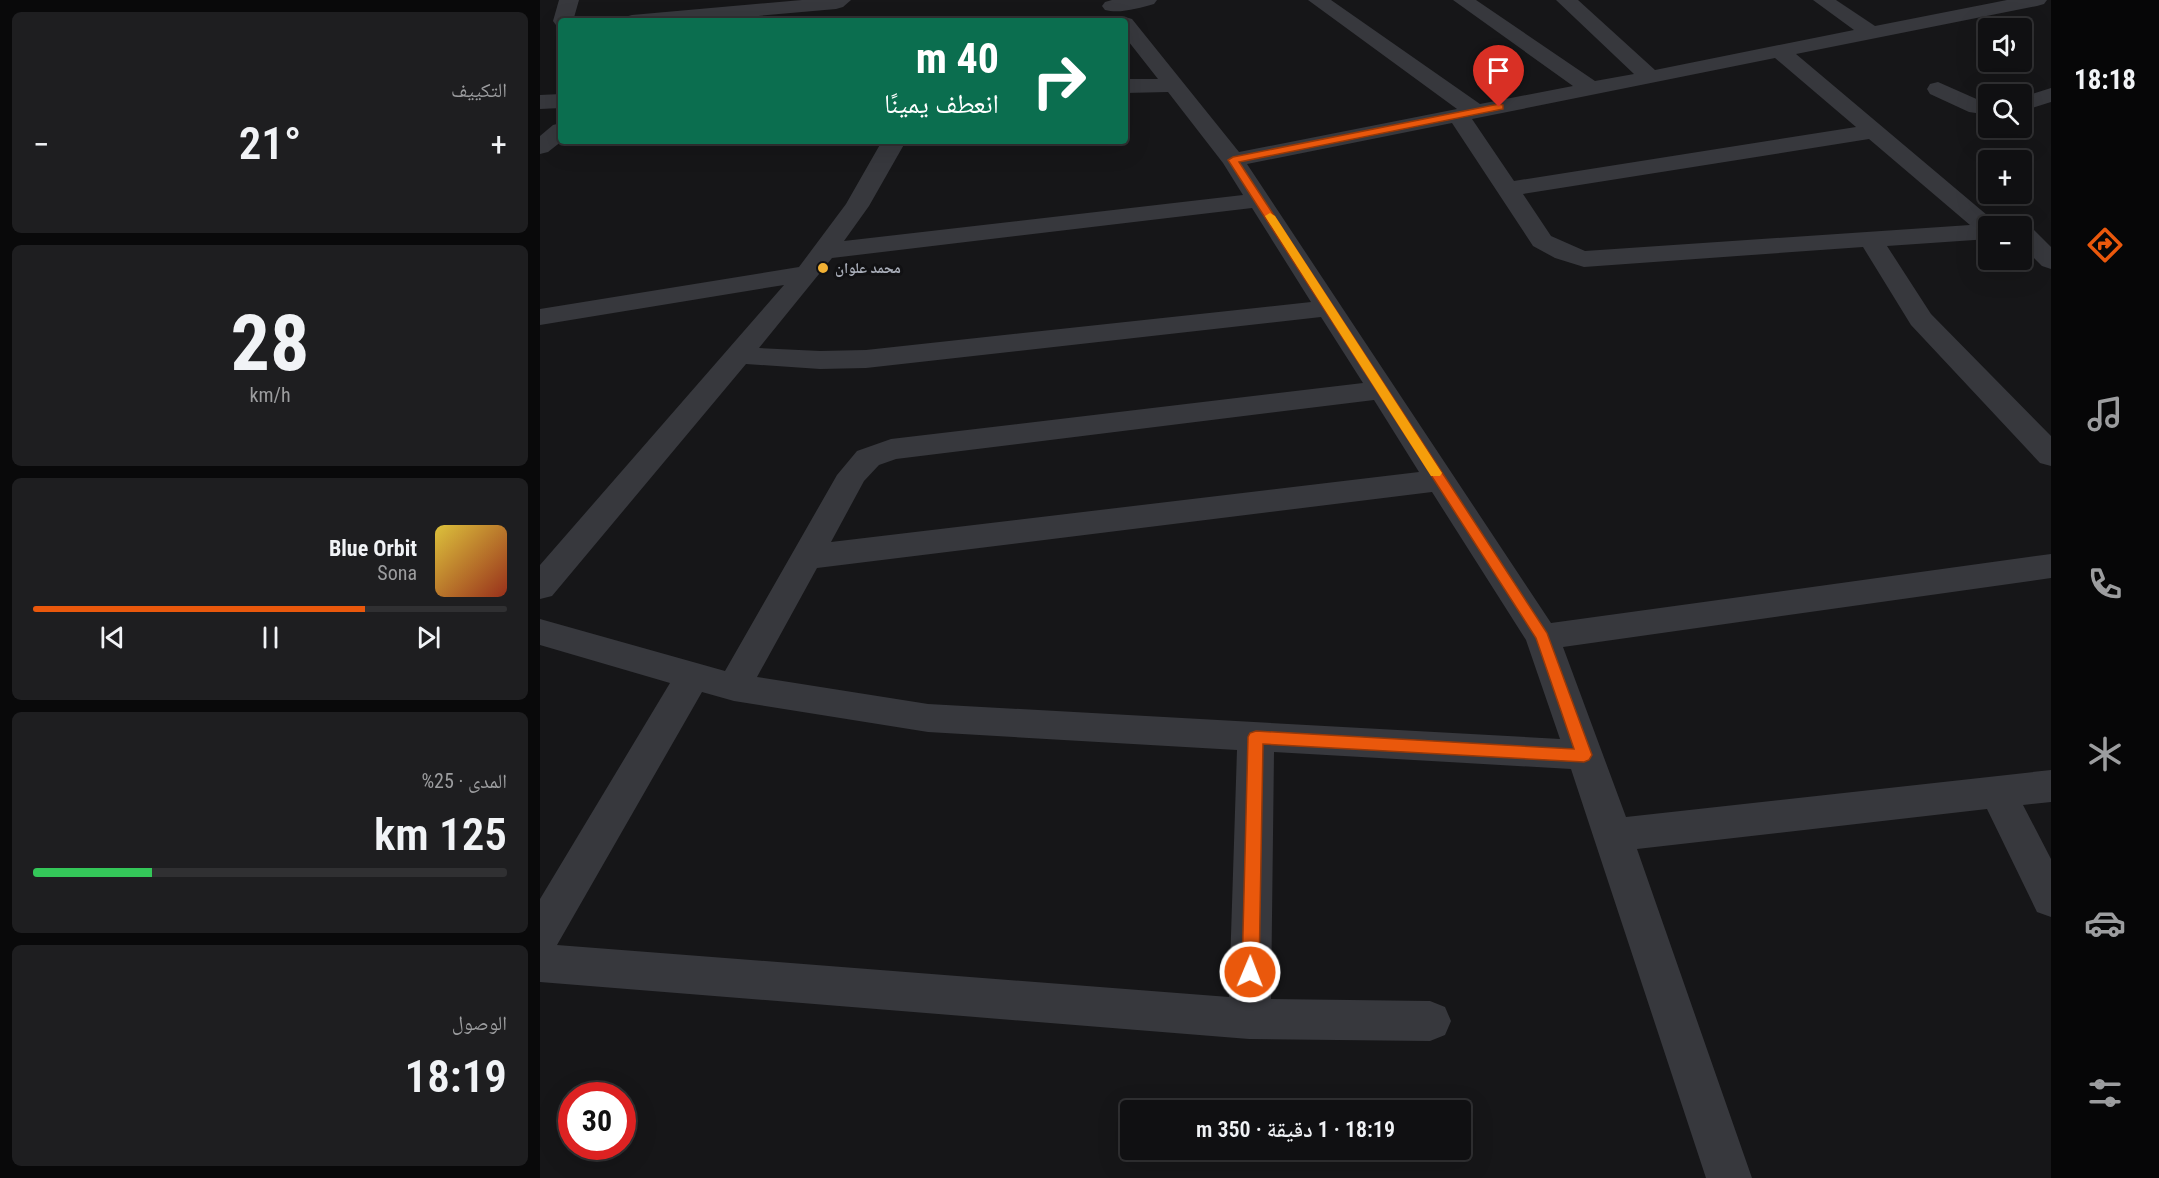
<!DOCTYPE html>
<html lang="ar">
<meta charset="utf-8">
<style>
:root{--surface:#101012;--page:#1e1e20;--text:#f1f3f6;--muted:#9c9d9f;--line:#303032;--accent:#ea580c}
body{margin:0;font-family:"Roboto Condensed","Noto Naskh Arabic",sans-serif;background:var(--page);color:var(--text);direction:rtl;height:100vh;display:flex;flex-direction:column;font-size:22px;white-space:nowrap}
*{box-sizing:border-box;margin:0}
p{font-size:20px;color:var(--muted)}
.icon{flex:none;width:33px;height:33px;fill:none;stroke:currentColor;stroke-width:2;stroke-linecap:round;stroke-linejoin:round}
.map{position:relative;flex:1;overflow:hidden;direction:ltr}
.panel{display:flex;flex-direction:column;gap:12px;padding:12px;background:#09090a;width:540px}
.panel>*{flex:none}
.top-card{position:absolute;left:18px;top:18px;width:570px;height:126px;border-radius:6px;box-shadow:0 6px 24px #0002,0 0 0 2px var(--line);direction:rtl;background:#0b6e4f;color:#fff;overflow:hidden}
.buttons{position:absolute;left:1438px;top:18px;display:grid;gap:12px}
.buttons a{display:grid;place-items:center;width:54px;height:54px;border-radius:6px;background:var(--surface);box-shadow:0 6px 24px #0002,0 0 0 2px var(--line);font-size:30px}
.speed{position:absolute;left:18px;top:1082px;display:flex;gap:12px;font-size:30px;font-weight:700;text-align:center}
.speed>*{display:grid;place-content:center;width:78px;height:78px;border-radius:50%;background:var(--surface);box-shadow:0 6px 24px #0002,0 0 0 2px var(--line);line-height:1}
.speed .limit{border:9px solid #d22;background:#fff;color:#111}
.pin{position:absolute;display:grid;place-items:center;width:51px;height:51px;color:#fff;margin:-62px -26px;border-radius:50% 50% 50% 0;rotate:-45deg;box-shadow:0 0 6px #0007}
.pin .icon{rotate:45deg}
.me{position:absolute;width:66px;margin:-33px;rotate:1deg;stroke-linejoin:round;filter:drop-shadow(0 0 4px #0008)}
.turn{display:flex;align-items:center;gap:21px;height:126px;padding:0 30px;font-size:27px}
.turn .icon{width:78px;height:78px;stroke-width:2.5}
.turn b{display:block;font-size:42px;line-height:51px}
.big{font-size:45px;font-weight:600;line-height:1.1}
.panel .tile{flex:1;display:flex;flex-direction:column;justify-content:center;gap:9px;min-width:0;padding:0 21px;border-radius:9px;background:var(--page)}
.panel .dial{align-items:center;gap:0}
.dial b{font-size:78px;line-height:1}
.song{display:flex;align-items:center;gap:18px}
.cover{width:72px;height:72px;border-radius:9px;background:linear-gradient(135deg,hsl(50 70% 55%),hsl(10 70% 35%))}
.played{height:6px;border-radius:3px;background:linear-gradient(90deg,var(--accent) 70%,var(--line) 70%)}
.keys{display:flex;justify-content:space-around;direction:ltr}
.heat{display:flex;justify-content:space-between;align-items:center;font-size:33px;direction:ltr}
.charge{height:9px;border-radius:4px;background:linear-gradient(90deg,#34c759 25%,var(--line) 0)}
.trip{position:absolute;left:580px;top:1100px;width:351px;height:60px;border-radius:6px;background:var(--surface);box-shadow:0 6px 24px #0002,0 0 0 2px var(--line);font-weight:600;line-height:60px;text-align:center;direction:rtl}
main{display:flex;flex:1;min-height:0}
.tab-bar{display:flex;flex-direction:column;width:108px;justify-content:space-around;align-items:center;background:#060607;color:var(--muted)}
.tab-bar .icon{width:42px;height:42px}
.tab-bar .current{color:var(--accent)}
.tab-bar b{font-size:27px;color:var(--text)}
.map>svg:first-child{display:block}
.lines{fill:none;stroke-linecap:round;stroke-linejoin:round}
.minor{fill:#37383d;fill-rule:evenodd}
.route{fill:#ea580c;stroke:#983908;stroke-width:1.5}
.slow{fill:#f59e0b}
.poi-dot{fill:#f2b134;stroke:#111113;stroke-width:2}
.labels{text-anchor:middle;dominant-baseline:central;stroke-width:6;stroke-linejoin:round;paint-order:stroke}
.far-poi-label{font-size:15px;font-weight:bold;fill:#a8adb8;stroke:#111113;text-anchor:start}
</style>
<main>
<nav class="tab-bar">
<b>18:18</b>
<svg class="icon current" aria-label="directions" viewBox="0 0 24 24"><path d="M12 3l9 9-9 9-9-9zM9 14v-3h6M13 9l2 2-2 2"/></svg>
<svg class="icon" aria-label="music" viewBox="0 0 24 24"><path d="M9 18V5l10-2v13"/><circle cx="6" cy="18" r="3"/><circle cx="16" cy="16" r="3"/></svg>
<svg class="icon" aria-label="phone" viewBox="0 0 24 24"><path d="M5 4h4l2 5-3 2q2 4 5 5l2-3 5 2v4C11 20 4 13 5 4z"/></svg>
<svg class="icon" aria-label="climate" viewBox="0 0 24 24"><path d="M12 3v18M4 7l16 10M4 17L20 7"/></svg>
<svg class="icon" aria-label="car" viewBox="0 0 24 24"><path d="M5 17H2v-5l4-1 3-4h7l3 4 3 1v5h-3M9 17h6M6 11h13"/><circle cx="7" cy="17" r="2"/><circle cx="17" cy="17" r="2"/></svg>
<svg class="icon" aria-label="filters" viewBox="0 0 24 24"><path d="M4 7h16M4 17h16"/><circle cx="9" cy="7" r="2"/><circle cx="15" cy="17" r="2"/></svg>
</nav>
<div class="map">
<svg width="1511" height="1178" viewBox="0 0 1511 1178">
<rect width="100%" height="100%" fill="#161618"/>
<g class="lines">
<path class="minor" d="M19 0H39L33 21H21V27L16 25 13 21Z
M262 0H311L303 7 296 9 161 21H82L85 17 92 15Z
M572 0H617L614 4C599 8 580 14 565 10L562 6 565 2Z
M768 0H791L940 104 1033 86 913 0H936L1055 81 1094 74 1016 0H1038L1115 70 1314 30 1273 0H1296L1335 26 1467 0H1507L1504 4 1497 6 1256 54 1460 226H1449V239L1347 246 1391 314 1511 436V466L1500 463 1371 325 1323 247 1044 267 1015 258 993 246 912 123 707 164 1011 623 1511 554V578L1023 647 1086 817 1511 770V802L1483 805 1511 859V917L1497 912 1447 809 1097 849 1212 1178H1166L1031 769 734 752 731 999 890 1001 905 1007 911 1021 905 1035 890 1041 709 1039 0 982V899L130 683 0 645V619L185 671 297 475 317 451 351 439 823 383 781 317 326 368 280 369 206 364 12 596 0 599V565L244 285 0 325V309L259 267 306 204 342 141H366L329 206 304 241 703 195 683 163 628 92 585 93V79H618L585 37V21H576L585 17 592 19 699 152 917 109ZM1235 58 1316 127 974 181 932 119ZM1329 139 1430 225 1045 251 1011 236 983 194ZM712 208 771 302 326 350 280 351 219 348 292 258ZM834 400 879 472 291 542 324 481 339 465 356 459ZM892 492 986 640 1020 739 388 704 217 677 277 568ZM162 692 194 701 388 732 697 750 689 997 17 945Z
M1398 82 1441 101H1449V115L1429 112 1390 94 1387 89 1390 84Z
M1511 88V102L1482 111V97Z
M21 94V108L0 109V95Z
M21 123 22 141 8 152 0 154V136L13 125Z
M1482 224 1491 227 1511 247V269L1502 266 1482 246V226H1474Z"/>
</g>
<path class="route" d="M959 104 963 105V109L699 162 1007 633 1052 755 1049 760 1044 762 723 744 719 972 716 978 710 980 704 978 702 972 708 737 710 733 716 731 1034 749 996 638 688 160 693 157Z"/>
<path class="slow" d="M730 213 735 216 900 470 902 473 900 476H891L725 216Z"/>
<circle class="poi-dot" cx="283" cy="268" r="6"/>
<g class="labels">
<g class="far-poi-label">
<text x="295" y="268">محمد علوان</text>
</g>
</g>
</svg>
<div class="buttons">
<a><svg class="icon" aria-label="sound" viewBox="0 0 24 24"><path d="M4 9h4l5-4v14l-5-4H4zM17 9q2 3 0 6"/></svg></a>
<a><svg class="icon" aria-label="search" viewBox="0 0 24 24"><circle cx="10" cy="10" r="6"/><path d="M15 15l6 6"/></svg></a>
<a>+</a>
<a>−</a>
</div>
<div class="speed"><div class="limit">30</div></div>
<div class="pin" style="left:959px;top:107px;background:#d93025"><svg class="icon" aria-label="arrive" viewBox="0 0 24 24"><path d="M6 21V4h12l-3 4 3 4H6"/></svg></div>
<svg class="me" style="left:710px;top:972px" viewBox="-20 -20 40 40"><circle r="17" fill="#ea580c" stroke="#fff" stroke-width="3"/><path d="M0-11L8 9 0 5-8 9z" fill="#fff"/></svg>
<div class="trip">18:19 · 1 دقيقة · 350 m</div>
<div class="top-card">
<div class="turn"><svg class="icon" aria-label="right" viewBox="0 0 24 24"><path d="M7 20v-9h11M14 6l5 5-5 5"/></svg><div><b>40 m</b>انعطف يمينًا</div></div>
</div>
</div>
<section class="panel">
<div class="tile"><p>التكييف</p>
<div class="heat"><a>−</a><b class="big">21°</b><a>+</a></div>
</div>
<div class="tile dial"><b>28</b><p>km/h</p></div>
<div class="tile">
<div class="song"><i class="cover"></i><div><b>Blue Orbit</b><p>Sona</p></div></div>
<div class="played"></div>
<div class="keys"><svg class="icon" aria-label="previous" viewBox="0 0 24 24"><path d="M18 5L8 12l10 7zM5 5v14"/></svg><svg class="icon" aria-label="pause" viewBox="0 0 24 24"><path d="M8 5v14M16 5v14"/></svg><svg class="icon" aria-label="next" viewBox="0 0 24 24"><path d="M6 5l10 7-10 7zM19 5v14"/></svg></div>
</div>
<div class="tile"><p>المدى · 25%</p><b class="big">125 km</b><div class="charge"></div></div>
<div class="tile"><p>الوصول</p><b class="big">18:19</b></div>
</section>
</main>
